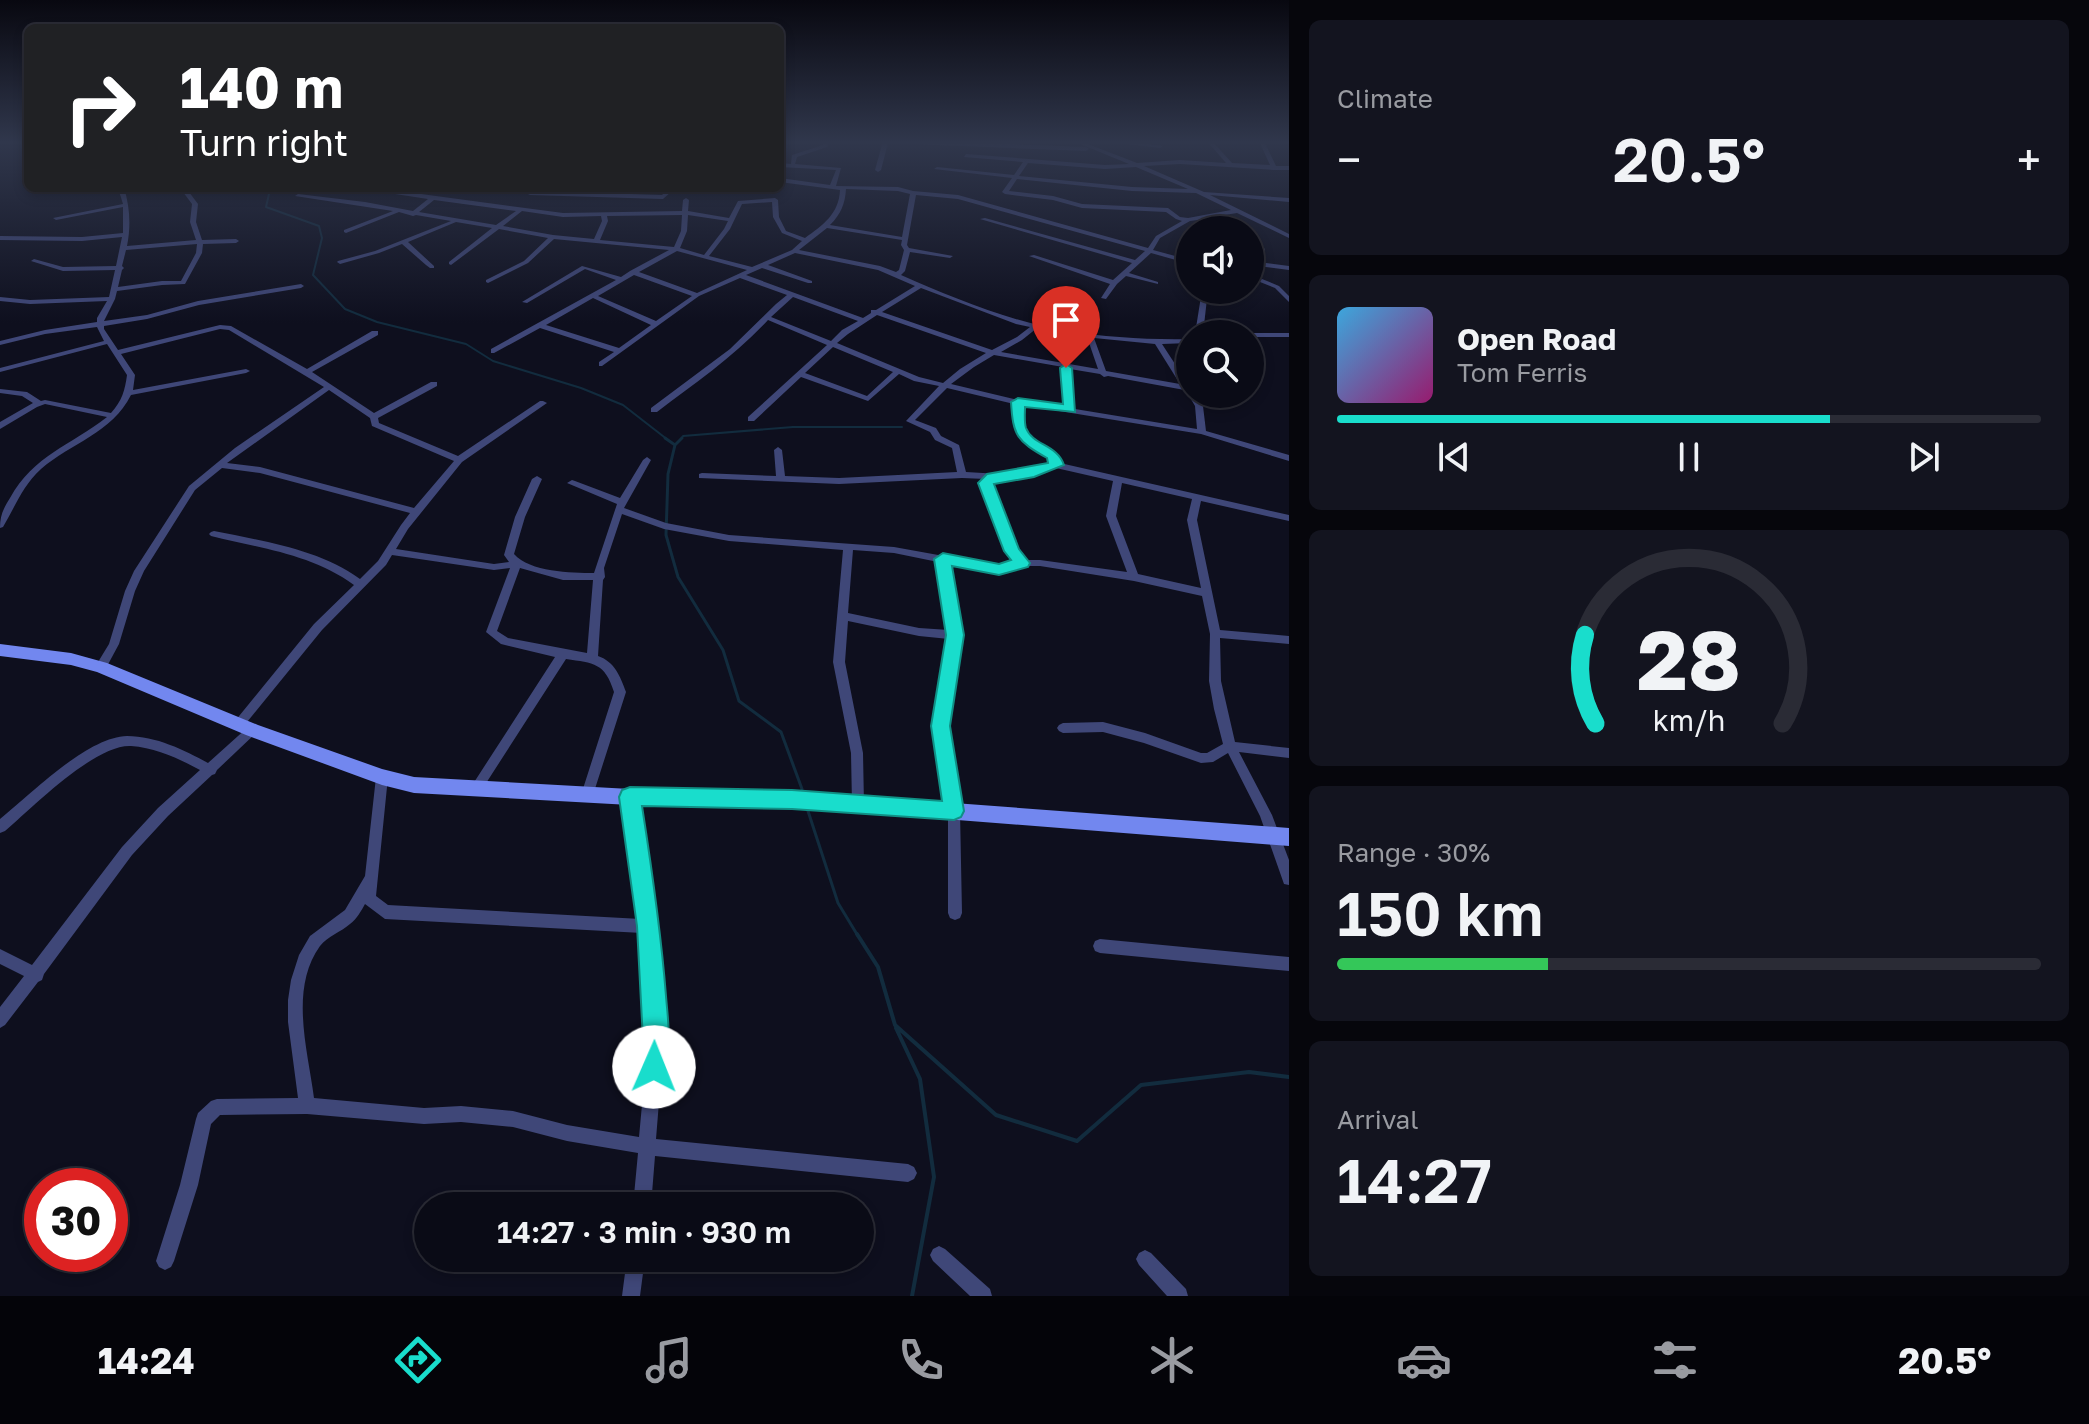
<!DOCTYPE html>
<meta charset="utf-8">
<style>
:root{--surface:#0a0b16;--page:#13141f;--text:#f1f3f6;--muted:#999ba1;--line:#2a2b35;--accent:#19ddcc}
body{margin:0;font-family:"Golos Text",sans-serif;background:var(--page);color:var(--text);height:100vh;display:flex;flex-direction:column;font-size:30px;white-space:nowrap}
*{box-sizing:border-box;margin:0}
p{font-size:26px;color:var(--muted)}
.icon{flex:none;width:44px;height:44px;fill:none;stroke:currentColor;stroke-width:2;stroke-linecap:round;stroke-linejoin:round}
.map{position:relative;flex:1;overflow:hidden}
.panel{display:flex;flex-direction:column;gap:20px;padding:20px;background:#06060c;width:800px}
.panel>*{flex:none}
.banner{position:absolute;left:24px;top:24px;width:760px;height:168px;border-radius:12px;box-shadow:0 4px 12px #0003,0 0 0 2px var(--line);background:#202124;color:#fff;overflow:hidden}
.fabs{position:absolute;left:1176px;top:216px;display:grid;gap:16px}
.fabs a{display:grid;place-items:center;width:88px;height:88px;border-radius:50%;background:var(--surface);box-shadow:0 4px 12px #0003,0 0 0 2px var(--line);font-size:40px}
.speed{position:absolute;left:24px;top:1168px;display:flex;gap:16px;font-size:40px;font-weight:700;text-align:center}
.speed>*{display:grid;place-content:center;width:104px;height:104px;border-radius:50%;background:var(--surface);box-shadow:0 4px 12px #0003,0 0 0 2px var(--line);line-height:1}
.speed .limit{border:12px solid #d22;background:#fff;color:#111}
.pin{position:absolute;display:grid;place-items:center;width:68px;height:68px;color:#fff;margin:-82px -34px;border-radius:50% 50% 50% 0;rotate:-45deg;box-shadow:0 0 8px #0007}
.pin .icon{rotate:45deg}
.me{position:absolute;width:88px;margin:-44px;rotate:1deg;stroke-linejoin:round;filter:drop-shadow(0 0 6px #0008)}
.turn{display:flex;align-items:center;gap:28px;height:168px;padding:0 24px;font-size:36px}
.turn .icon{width:104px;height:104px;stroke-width:2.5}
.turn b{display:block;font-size:56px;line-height:68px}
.big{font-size:60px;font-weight:600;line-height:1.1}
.panel .card{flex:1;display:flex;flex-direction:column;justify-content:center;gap:12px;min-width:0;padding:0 28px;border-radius:12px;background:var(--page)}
.panel .dial{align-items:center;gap:0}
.dial svg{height:208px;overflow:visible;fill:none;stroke:var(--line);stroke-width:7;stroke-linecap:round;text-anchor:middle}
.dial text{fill:var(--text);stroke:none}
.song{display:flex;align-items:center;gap:24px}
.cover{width:96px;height:96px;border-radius:12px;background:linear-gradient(135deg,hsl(200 70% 55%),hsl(320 70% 35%))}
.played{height:8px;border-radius:4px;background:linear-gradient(90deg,var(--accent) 70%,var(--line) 70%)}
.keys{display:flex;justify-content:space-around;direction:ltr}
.heat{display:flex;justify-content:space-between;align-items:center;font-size:44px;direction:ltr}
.charge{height:12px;border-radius:6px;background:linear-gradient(90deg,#34c759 30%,var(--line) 0)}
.trip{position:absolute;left:414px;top:1192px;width:460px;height:80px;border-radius:40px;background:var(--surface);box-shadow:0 4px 12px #0003,0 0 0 2px var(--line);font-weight:600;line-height:80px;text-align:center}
.menu{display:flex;height:128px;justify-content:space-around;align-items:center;background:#040409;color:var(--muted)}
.menu .icon{width:56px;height:56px}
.menu .active{color:var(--accent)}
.menu b{font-size:36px;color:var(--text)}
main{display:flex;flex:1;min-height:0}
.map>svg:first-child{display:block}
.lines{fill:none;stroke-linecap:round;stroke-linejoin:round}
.stream-far2{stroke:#122c3e;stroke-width:2}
.stream-far1{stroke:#122c3e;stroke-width:3}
.stream{stroke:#122c3e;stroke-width:4}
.street{fill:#3f4778;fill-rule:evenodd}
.secondary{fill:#7287ef;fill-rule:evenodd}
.route{fill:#19ddcc;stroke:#109085;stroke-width:2}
</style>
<main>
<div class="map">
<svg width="1289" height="1296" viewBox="0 0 1289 1296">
<rect width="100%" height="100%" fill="#0e0f1e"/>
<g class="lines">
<path class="stream-far2" d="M275 188 269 194 266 207 319 226 322 238 313 275 345 309 377 322 466 344 493 361 581 388 623 405 668 440
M271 193 291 188
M680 440 683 436 793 427H902"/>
<path class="stream-far1" d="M665 438 675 445 668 474 666 535 678 577 723 650 739 701 781 732 802 789
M675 445 682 438
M807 808 838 903 858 936"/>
<path class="stream" d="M857 934 878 967 895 1025 996 1115 1077 1141 1141 1085 1249 1072 1289 1077
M896 1028 920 1079 934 1177 912 1296"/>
<path class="street" d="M823 141H829L827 147 797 157 795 164 841 168 836 186 898 187 913 191 958 195 1148 248 1156 236 1182 221 1176 219 1166 212 1082 208 1053 200 1005 194 1002 192 1012 178 934 169 937 167 1014 175 1023 162 964 157 966 154 1105 165 1129 164 1073 141H1080L1137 163 1180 160 1226 163 1207 141H1212L1232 163 1270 165 1259 141H1264L1276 166H1289V170H1274L1180 164 1144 166 1204 192 1289 198V202L1210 195 1289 234V238L1237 213 1212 217 1237 230H1229L1205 219 1190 221 1160 238 1153 250 1190 260V264L1151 253 1129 273 1158 282V284L1126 276 1117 284 1106 299 1101 298 1110 284 1029 256 1034 255 1113 280 1132 263 980 219 985 218 1135 260 1145 251 958 199 916 195 907 245 909 248 953 256 950 258 910 252 905 271 901 275C951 297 1012 322 1066 331 1106 337 1149 340 1190 339V343L1162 344 1190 387V391L1108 376 1104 377 1100 374 1070 369 1075 409 1197 429 1195 406 1188 394 1190 392V394H1196L1203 406 1206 431 1289 455V461L1201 434 1022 405C1021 448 1050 436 1060 463L1289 515V521L1201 501 1197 520 1220 630 1289 636V644L1220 638 1221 681 1235 742 1289 748V758L1239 752 1272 815 1289 860V885L1284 884 1260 816 1228 753 1213 762 1201 763 1144 743 1103 732 1063 733 1059 731 1057 728 1059 725 1063 723 1103 722 1145 733 1201 753H1207L1223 744 1214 709 1209 681 1210 634 1202 596 1134 581 1040 566H1022L999 573 949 564 960 635 947 726 960 811 962 913 960 918 955 920 950 918 948 913V811L935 726 949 639 919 636 848 621 845 662 863 753 864 804 863 808 858 810 853 808 852 804 851 753 833 662 843 550 729 541 664 529 622 514 604 568 605 577 603 580 598 656C615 662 620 676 626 692L593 795 591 799 587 801 583 799 581 795 614 692C605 663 594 663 566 659L481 791 477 792 473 791 471 787 555 657 501 644 486 632 510 568 494 570 392 555 386 565 322 630 243 727 239 729 235 727 233 724 235 721 314 624 354 585C312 554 259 548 211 536L209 534 211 532 214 531C263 541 319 549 360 579L378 561 401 525 410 513 260 473 222 468 195 490 144 571 135 591 119 644 105 670H97L95 667 109 644 125 591 134 571 189 486 235 448 324 387 229 330 220 329 121 354 135 375 133 390 246 369 250 371 246 373 131 395C112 433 71 443 41 469 23 485 15 507 3 527L0 528C0 516 3 509 10 498 34 455 70 446 107 417L45 404 37 407 0 429V422L33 403 22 396 0 393V389L27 392 41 401 45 400 111 413C122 401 125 390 127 375L107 344 0 372V368L104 341 97 327 45 334 0 345V341L45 330 97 322V318L107 301 30 304 0 301V297L30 300 109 297 115 270 63 271 31 261 34 259 63 267 116 266 122 237 82 241 0 240V236L82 237 123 233V207L56 220 53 218 123 204 118 188H124C130 207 131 226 127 246L196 240 190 222 192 204 180 188H186L198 204 196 222 202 240 236 239 239 241 236 243 203 244 202 253 185 284 162 285 117 291 115 299 104 321 147 315 198 301 301 284 304 286 301 288 199 305 147 319 104 326V329L118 350 220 325 231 326 307 369 372 331H378V335L312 372 374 413 431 382H437V386L378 418 379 423 458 456 540 401H543L547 403 462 462 408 529 396 549 494 564 509 562 504 555 515 517 532 479 537 476 542 479 525 517 514 554C530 572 571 573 594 573L617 504 567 483 572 480 575 481 620 498 643 460 647 457 651 460 624 508 666 523 729 535 894 547 999 566 1015 562 1007 551 980 487 986 479 962 478 839 484 699 478V474L702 473 776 476 774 450 778 447 782 450 785 476 839 478 957 472 952 448 935 440 930 432 906 421 939 386 914 381 899 374 868 401 801 377 754 421H748V417L827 345 768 320C735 356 695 383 657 412H651V408L730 349 776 304 787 295 740 278 699 296 602 366H599V362L614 352 540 328 494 353H491V349L616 280 585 269 527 303 522 302 582 266 621 277 630 271 669 250 554 239 528 263 488 283 486 282V280L524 261 548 238 499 229 451 265 449 264V262L492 228 456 222 408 242 434 266V268H430L426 265 402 244 379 253 340 264 337 262 338 261 375 251 451 221 416 215 413 216 399 212 346 233 344 232V230L393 211 295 196 298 194 365 202 413 211 428 199 382 192V190L384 189 563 213 682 211 683 200 686 198 689 200 688 211 729 218 738 201 775 198 778 200 779 217 786 231 805 238C823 225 839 214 840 190L780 182V178L830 185 836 170 780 167V163L791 164 792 155 823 145ZM1028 163 1105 169 1136 167 1188 189 1132 187 1019 176ZM1017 179 1132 191 1196 193 1231 210 1188 218 1180 217 1168 208 1082 204 1053 196 1009 191ZM846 189 898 191 910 194 902 237 830 225C841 214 845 204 846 189ZM434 200 516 211 496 225 419 212ZM772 202 773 217 782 233 802 241 792 250 752 267 709 256 730 229 742 204ZM522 211 563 217 601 216 602 221 594 239 553 235 503 226ZM682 215 681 231 674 247 600 240 608 221 607 216ZM688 215 728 221 724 229 704 255 680 248 687 231ZM827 228 902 240 901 245 904 250 899 270 896 272 880 266 799 250ZM197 244 196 253 181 281H162L118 287 122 270 124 268 122 266 126 250ZM677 251 747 270 697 293 639 272ZM795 253 878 270 915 286 876 310H871V313L863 318 746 275 762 268 808 283H812V281L768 265ZM634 275 692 296 656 321 598 296ZM921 288 1016 324 1030 327 1017 337 992 350 882 312ZM793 297 858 321 842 330 831 341 771 317ZM593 298 651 325 619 348 546 325ZM877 315 986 353 960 369 943 383 919 377 837 343 848 334ZM1037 328 1065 335 1087 337 1098 369 1001 352 1022 340ZM1094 338 1155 344 1180 384 1106 371ZM833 347 893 372 867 396 805 373ZM994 355 1063 367 1067 407 1018 400 951 384 974 367ZM947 388 1014 404C1013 426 1020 436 1038 449 1044 454 1048 455 1051 463L1000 474 966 472 959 445 941 436 936 428 915 420ZM329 390 370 418 372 426 454 461 414 508 260 467 227 463ZM1056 468 1113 481 1106 516 1127 572 1040 560H1025L1016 550 990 487 995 480ZM1122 483 1192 499 1187 520 1201 588 1138 574 1116 516ZM853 550 894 553 938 562 949 630 919 628 848 613ZM520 568 563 580H593L587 653 508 638 497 631Z
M883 141H932L1086 147 1089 149 1086 151 888 143 881 170 878 172 875 170Z
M1101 141H1124L1163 146 1160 148Z
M1282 141H1289V144L1282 142Z
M527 188H533L531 191 662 195 668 189 681 188 672 191 663 199 530 195 524 192Z
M1250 236 1265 249V251H1261L1250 241Z
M1250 261 1289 266V270L1250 265Z
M1262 279 1279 286 1289 296V302L1275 288 1260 282 1259 281Z
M1202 290H1208L1203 334H1195Z
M1250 333H1289V337H1250V334H1247Z
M252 725 256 727 258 730 256 733 217 770 215 774 212 775 168 816 132 855 44 974 42 980 38 982 5 1025 0 1028V1007L24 976 0 964V949L32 965 122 847 158 808 200 770C178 758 156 748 131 746 95 744 32 808 5 831L0 833V819C31 794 87 737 127 736 156 736 184 750 208 763L248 727Z
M382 772 386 773 388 777 376 896 388 905 641 919 624 797 626 793 630 791 634 793 656 926 664 1040 656 1139 908 1164 914 1167 917 1173 914 1179 908 1182 655 1156 651 1206H633L638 1153 567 1141 513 1127 461 1122 424 1124 307 1114 220 1115 211 1124 198 1185 174 1261 171 1267 165 1270 159 1267 156 1261 180 1185 196 1119 198 1113 211 1101 217 1099 298 1098 288 1022V1000L291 980 299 955 310 936 345 910 365 876 376 777 378 773ZM365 904 385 919 642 933 648 1040 639 1137 567 1125 513 1111 461 1106 424 1108 314 1098C308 1051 289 989 320 946 328 936 341 932 350 924 357 919 361 911 365 904Z
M1100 939 1289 957V971L1100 953 1095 951 1093 946 1095 941Z
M939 1246 945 1249 990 1289 992 1296H970L933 1261 930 1255 933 1249Z
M1145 1250 1151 1253 1186 1289 1188 1296H1167L1139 1265 1136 1259 1139 1253Z
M627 1258H645L640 1296H622Z"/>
<path class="secondary" d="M0 644 71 653 107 663 258 725 382 769 414 777 630 789 792 791 1289 828V846L792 807 630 805 414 793 382 785 246 735 97 672 71 665 0 656Z"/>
</g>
<linearGradient id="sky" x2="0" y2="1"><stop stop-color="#080810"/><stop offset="0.44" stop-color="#30374c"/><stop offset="1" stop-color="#30374c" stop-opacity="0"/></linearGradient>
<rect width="1289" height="323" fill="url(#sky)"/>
<path class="route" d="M1066 364 1072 368 1075 412 1025 407C1025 413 1024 422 1026 428 1033 446 1057 444 1064 465L1034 477 994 484 1019 549 1030 563 1028 567 999 575 952 566 964 635 950 726 964 811 961 817 954 820 792 809 642 806C652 870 661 932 666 996 668 1022 673 1052 663 1076L654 1080 645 1076 641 1067 643 1040 637 926 619 797 622 790 630 787 792 790 942 801 931 726 946 635 934 559 943 553 999 564 1011 560 1004 551 978 483 987 474 1048 463 1047 458C1017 441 1013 436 1011 402L1018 398 1063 404 1060 368Z"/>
</svg>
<div class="fabs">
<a><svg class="icon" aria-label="sound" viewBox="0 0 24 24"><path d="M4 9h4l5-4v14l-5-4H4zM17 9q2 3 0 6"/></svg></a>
<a><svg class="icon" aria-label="search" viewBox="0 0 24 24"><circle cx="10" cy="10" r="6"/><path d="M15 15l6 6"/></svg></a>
</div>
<div class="speed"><div class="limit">30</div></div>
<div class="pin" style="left:1066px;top:368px;background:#d93025"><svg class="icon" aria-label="arrive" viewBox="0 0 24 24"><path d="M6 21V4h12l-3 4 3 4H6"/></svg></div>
<svg class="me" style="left:654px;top:1067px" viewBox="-20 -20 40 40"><circle r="19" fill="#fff"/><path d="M0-13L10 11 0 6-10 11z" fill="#19ddcc"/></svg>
<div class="trip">14:27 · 3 min · 930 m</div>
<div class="banner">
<div class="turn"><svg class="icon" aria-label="right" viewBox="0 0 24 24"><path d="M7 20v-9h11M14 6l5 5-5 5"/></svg><div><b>140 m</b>Turn right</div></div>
</div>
</div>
<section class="panel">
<div class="card"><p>Climate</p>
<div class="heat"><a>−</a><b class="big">20.5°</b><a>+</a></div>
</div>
<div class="card">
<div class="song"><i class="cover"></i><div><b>Open Road</b><p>Tom Ferris</p></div></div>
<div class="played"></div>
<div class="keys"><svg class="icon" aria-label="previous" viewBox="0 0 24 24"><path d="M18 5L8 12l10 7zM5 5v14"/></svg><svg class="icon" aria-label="pause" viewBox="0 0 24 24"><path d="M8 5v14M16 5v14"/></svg><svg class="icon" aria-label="next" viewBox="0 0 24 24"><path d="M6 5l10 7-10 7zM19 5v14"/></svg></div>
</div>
<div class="card dial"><svg viewBox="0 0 100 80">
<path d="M14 69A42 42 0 1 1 86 69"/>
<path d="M14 69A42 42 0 0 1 10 35" stroke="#19ddcc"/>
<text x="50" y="56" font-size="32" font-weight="700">28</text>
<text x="50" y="72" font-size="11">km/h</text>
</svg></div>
<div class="card"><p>Range · 30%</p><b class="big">150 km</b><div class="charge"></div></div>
<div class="card"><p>Arrival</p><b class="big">14:27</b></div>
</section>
</main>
<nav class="menu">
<b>14:24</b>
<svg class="icon active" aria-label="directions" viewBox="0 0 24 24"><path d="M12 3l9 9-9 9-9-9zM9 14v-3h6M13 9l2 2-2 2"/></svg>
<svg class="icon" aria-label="music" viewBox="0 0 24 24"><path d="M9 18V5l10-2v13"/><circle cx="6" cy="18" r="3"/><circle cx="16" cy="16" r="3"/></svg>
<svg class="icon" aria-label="phone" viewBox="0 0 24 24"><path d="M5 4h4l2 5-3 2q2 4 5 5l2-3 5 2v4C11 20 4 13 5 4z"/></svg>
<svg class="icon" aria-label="climate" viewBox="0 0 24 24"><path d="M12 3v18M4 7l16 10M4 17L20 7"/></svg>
<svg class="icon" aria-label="car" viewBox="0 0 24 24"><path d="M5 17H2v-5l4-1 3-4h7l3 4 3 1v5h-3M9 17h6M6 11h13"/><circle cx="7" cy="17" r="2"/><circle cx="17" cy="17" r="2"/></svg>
<svg class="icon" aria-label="filters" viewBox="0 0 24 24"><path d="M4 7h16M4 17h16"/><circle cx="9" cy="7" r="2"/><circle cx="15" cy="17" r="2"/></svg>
<b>20.5°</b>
</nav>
